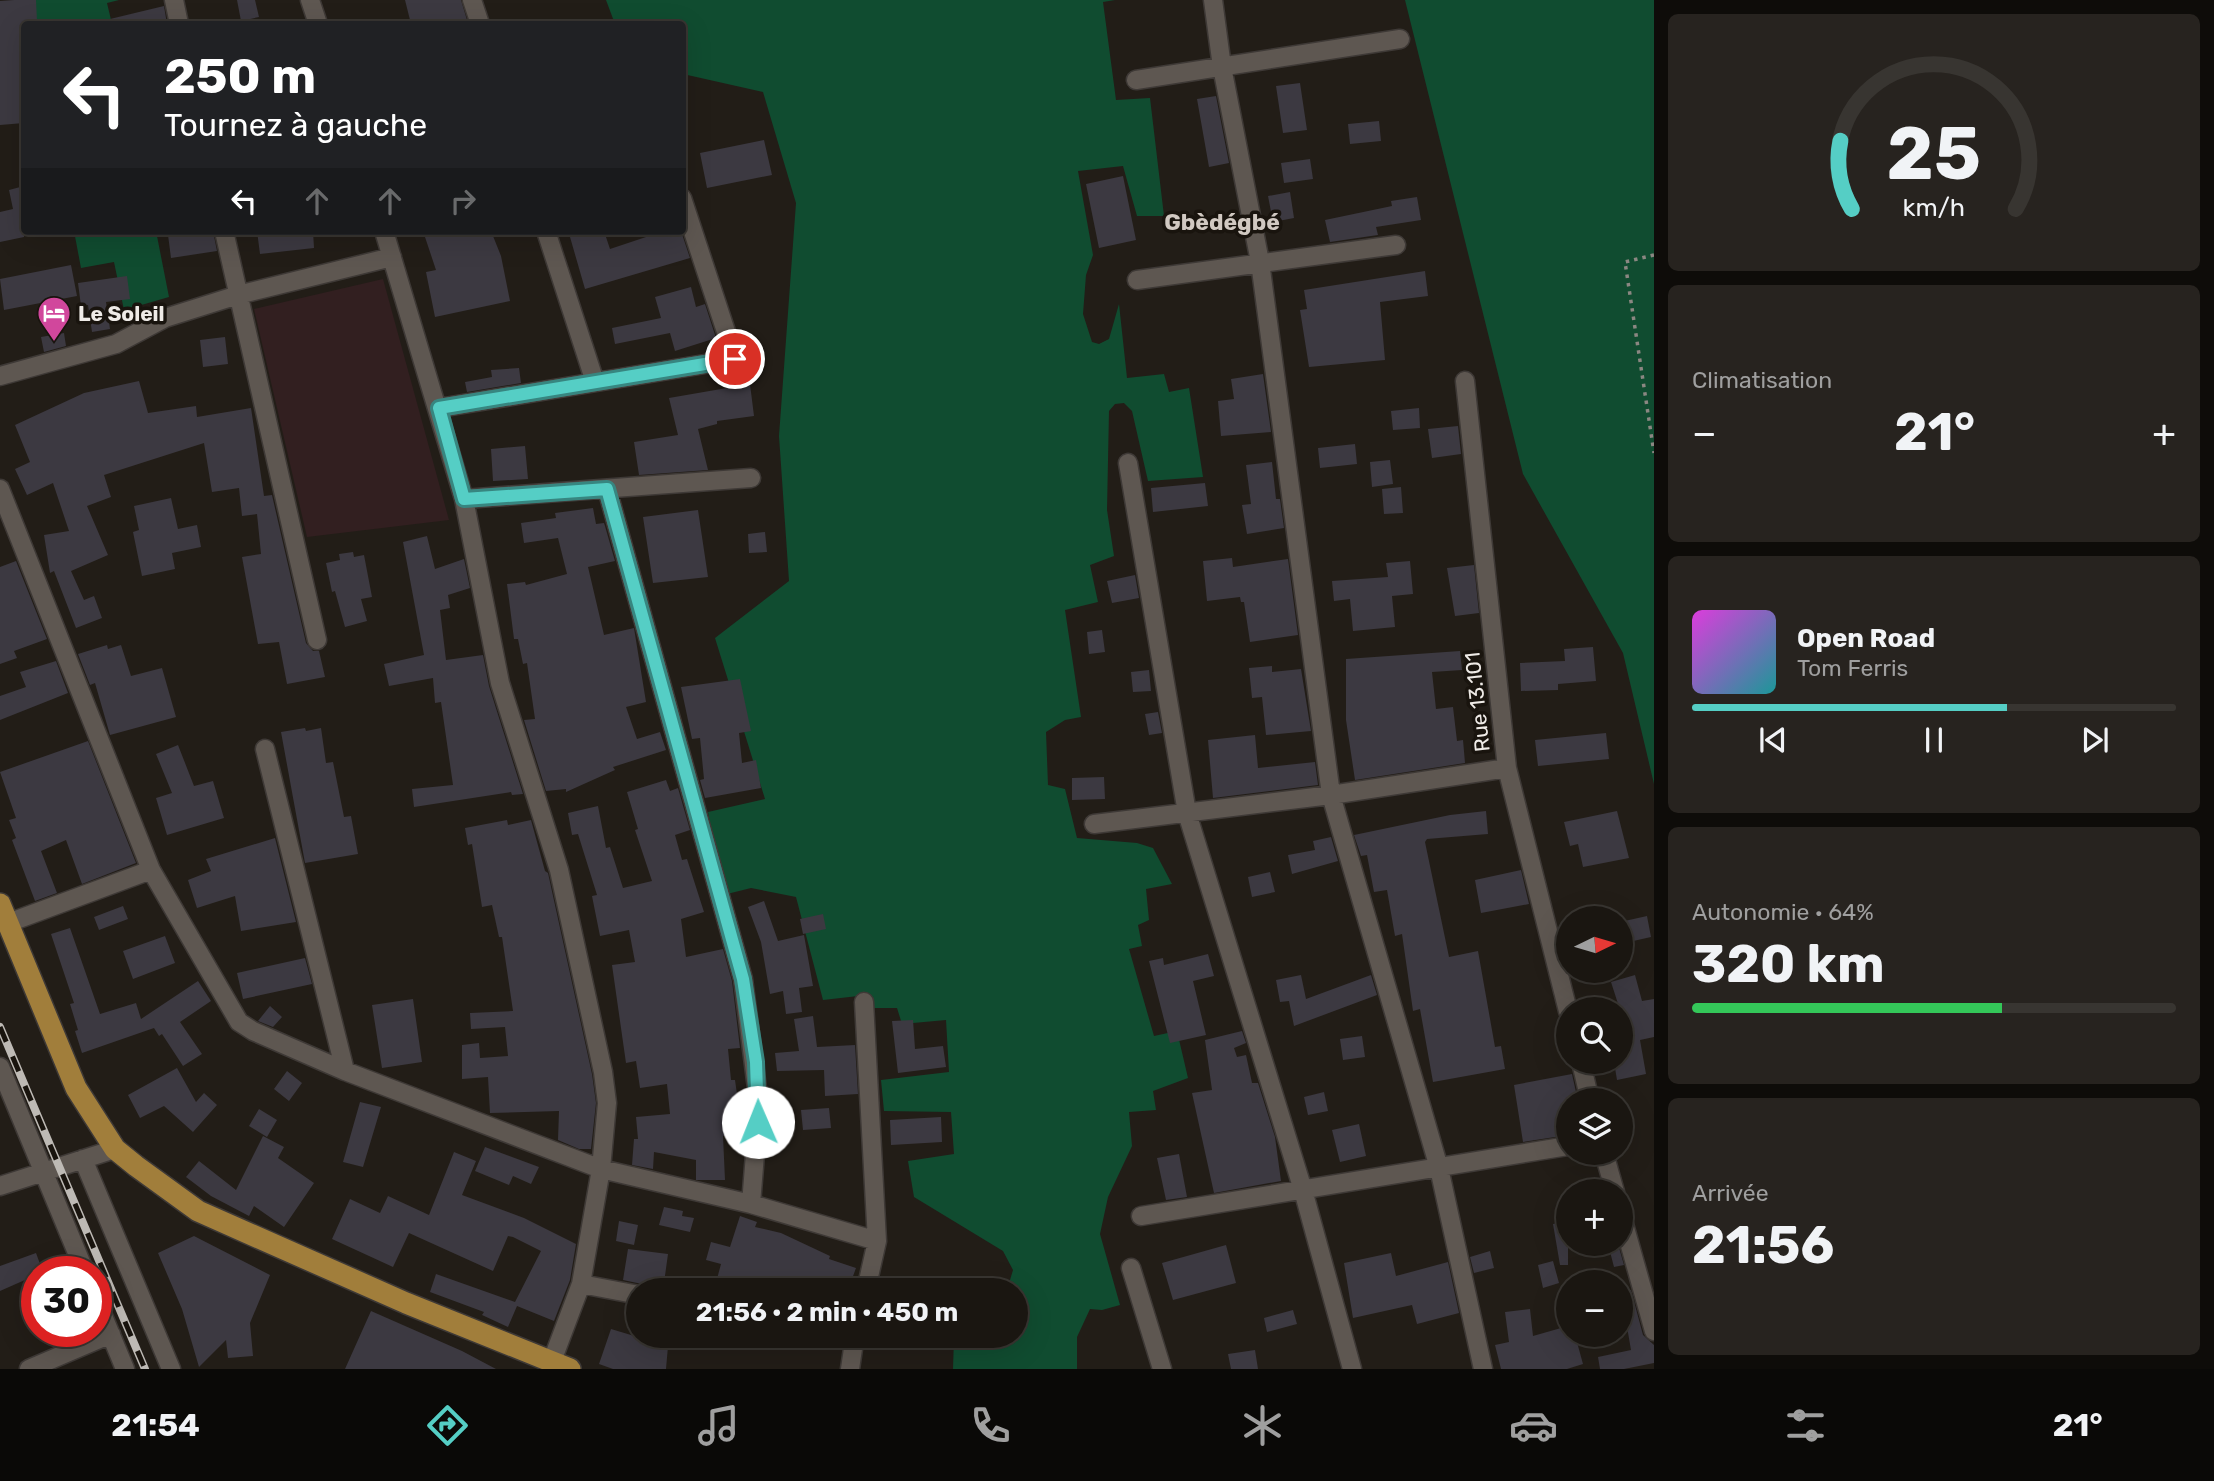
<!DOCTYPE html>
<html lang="fr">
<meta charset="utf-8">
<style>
:root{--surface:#1a1611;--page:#27231f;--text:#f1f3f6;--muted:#9f9f9f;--line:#383531;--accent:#55cec5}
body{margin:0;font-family:Rubik,sans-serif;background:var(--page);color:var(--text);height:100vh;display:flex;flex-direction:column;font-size:26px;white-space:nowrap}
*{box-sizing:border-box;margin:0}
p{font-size:23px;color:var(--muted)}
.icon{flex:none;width:38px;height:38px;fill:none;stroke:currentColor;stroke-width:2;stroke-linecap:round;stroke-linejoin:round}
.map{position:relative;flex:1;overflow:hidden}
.side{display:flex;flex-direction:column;gap:14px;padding:14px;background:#0e0c09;width:560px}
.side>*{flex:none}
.hud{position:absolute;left:21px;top:21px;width:665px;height:214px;border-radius:7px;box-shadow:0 7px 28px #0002,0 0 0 2px var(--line);background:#202124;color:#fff;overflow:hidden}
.needle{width:46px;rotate:85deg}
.tools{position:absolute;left:1556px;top:906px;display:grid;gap:14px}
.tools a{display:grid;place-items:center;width:77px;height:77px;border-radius:50%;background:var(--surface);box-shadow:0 7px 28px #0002,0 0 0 2px var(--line);font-size:35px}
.speed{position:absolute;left:21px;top:1256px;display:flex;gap:14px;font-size:35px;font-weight:700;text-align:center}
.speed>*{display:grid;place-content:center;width:91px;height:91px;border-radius:50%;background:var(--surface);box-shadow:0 7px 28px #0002,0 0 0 2px var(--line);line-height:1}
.speed .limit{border:10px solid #d22;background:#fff;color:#111}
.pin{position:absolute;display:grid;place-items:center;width:60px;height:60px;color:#fff;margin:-30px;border:4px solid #fff;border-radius:50%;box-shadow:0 2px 7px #0007}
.me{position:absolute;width:77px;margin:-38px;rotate:359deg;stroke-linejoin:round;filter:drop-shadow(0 0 5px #0008)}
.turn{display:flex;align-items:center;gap:24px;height:147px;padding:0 28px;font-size:32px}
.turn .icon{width:91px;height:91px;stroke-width:2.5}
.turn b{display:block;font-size:49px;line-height:60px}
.lanes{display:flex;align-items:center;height:66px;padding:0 28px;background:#0003;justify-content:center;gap:35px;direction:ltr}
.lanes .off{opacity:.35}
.big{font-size:52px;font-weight:700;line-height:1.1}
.side .tile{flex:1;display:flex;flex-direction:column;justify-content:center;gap:10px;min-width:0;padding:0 24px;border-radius:10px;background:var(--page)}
.side .dial{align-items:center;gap:0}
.dial svg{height:182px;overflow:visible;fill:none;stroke:var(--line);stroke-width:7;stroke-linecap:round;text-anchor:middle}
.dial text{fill:var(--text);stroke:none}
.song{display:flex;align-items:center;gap:21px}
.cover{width:84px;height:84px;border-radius:10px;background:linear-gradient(135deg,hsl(300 70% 55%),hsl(180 70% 35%))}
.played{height:7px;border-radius:4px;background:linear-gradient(90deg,var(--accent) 65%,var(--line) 65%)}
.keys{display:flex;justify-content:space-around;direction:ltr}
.heat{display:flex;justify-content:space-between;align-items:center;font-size:38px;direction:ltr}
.charge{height:10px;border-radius:5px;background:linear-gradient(90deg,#34c759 64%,var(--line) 0)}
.trip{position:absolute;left:626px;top:1278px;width:402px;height:70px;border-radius:35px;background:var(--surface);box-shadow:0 7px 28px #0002,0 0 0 2px var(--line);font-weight:700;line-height:70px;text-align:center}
.tabs{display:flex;height:112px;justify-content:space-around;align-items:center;background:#0a0907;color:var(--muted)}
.tabs .icon{width:49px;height:49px}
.tabs .on{color:var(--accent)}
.tabs b{font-size:32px;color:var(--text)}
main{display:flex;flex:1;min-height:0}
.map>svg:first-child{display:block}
.education{fill:#321f20}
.green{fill:#104c30}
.building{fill:#3c3941}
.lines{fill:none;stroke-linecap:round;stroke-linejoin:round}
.minor-casing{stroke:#3e3936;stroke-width:21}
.major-casing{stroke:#3e3936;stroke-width:24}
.path{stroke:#8b8782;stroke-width:3.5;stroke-dasharray:3.5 5;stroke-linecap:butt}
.minor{stroke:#5e5751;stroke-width:18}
.major{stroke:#a17e3b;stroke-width:21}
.rail-casing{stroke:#bebab5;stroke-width:8}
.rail{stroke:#19140e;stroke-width:5;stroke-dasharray:16;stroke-linecap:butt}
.route-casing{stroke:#378680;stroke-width:18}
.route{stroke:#55cec5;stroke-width:12}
.labels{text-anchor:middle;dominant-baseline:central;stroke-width:7;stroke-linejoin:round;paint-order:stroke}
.poi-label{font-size:21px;font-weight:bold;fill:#efebe7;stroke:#19140e;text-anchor:start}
.street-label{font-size:21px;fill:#efebe7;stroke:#19140e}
.neighbourhood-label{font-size:23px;font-weight:bold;fill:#d1c9c2;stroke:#19140e}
</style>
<main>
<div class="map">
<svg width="1654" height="1369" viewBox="0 0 1654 1369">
<rect width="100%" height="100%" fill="#221d17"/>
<path class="education" d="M383 279 449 520 307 537 254 309Z"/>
<path class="green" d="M25 0H119L107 3 112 24H29Z
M606 0H1115L1103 2 1116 100 1150 98 1164 216H1137L1123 166 1078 171 1093 255 1086 275 1083 314 1092 342 1099 344 1109 339 1119 304 1127 378 1164 374 1169 392 1189 388 1203 477 1148 481 1132 411 1124 403 1115 404 1109 411 1107 510 1114 556 1090 565 1098 602 1065 610 1081 717 1065 720 1046 732 1048 785 1065 789 1077 838 1137 843 1153 848 1172 884 1146 889 1149 920 1138 925 1142 946 1129 949 1154 1036 1177 1031 1188 1078 1153 1091 1156 1110 1129 1112 1132 1146 1108 1197 1100 1234 1120 1305 1102 1310 1090 1309 1077 1337V1369H953L954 1338 964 1335H1017V1290H1007L1013 1270 1003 1251 914 1197 908 1161 954 1154 951 1112 884 1111 881 1080 949 1072 946 1020 902 1024 897 1008H872L867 995 823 1000 796 897 751 888 723 895 708 812 765 799 715 638 789 581 779 436 796 203 763 92 683 74 682 24H615Z
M1405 0H1654V784L1623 653 1523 474Z
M74 231H156L169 297 124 310 114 262 81 268Z"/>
<path class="building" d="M14 0H36L37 21 24 22V123L0 125V1Z
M237 0H255L259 17 241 21Z
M405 0H461L467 20 446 24H411Z
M164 6 167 24H111L110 19Z
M1300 83 1307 130 1283 133 1276 86Z
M1216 96 1229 163 1209 167 1197 99Z
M1379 121 1381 141 1350 144 1348 124Z
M764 140 772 175 707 188 700 153Z
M1310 159 1313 179 1284 183 1281 163Z
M1123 176 1136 240 1099 248 1086 184Z
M24 186V237L0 242V212L13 209 9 190Z
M1290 192 1294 218 1273 222 1268 196Z
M1417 197 1421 220 1376 227 1378 235 1330 242 1325 220 1392 206 1391 201Z
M195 231H213L217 251 171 258 168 235Z
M257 231H313L314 248 260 254Z
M423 231H491L501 256 510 301 435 317 426 272 436 270Z
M591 231H604L610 249 664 231H681L690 258 585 289 570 237Z
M71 265 77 296 4 310 0 279Z
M1425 271 1428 296 1380 302 1385 360 1309 367 1300 310 1307 309 1304 290Z
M127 276 130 299 106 302 110 329 92 332 88 305 81 306 78 283Z
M691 287 696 307 705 304 716 338 675 351 670 333 615 344 612 328 661 318 655 297Z
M64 333 66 346 44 352 41 337Z
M225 337 228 364 203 367 200 340Z
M519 368 521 383 467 392 465 382 492 377 491 370Z
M1263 374 1271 432 1221 436 1218 401 1234 399 1231 379Z
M139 381 148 413 196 406 197 417 251 408 264 496 272 495 306 643 313 651H319L325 677 287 684 279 642 258 644 242 557 261 554 257 514 242 516 239 488 212 492 204 443 104 475 111 497 87 506 108 555 71 571 84 600 94 596 102 618 76 628 54 571 50 573 44 535 69 531 53 483 27 495 15 469 30 462 15 425 84 393Z
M750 384 754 416 717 421V424L698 429 708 470 639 475 634 442 678 435 669 398Z
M1419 408 1420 428 1393 430 1391 411Z
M1458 426 1461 454 1432 458 1428 429Z
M1355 444 1357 464 1320 468 1318 448Z
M525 446 528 479 493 481 491 449Z
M1390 460 1393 484 1372 487 1370 462Z
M1272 462 1276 499H1280L1284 528 1247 534 1242 505 1251 504 1246 465Z
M1205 483 1208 506 1153 512 1151 488Z
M1401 487 1403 513 1384 514 1382 489Z
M171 498 178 529 197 525 201 547 172 553 175 569 142 576 133 532 139 530 134 506Z
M593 508 596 524 604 523 605 526 615 561 588 567 604 635 634 628 646 702 626 707 637 739 660 732 666 750 613 767 615 770 566 792V789L546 791 524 720 535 719 527 663 523 664 518 639H514L507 584 525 582 526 585 567 574 558 538 524 543 521 523 556 518 555 513Z
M698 510 708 577 653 583 643 517Z
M765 532 767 552 749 553 748 534Z
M427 536 435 569 464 559 470 588 448 595 450 608 440 610 446 660 483 655 489 686 523 794 512 795 511 792 414 807 412 789 453 785 441 702 435 703 433 678 389 686 384 664 424 655 403 542Z
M353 552 354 557 364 555 372 597 361 599 367 621 345 627 335 591 332 592 326 563 340 560 339 554Z
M1232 558 1233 567 1288 559 1298 635 1250 642 1244 602H1241L1240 597 1207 601 1203 561Z
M16 561 47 639 14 651 17 658 0 664V567Z
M1410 561 1413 594 1392 596 1395 627 1353 631 1350 599 1334 601 1332 581 1388 577 1386 563Z
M1474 565 1479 613 1455 616 1447 568Z
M1135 575 1139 598 1112 603 1107 581Z
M1102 630 1105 652 1089 654 1087 632Z
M107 645 108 649 121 645 131 676 162 668 176 717 110 735 95 683 90 685 78 654Z
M1593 647 1596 681 1558 684V690L1521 691 1520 663 1565 661 1564 649Z
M1460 651 1462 670 1432 672 1436 709 1453 707 1457 741 1463 740 1465 763 1355 780 1346 720V659Z
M56 661 68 693 0 720V696L26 687 20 672Z
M1272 666V672L1301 669 1311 731 1266 735 1262 697 1252 698 1249 668Z
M1149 670 1151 691 1133 692 1131 672Z
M740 679 751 731 739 733 742 763 756 760 761 788 705 798 700 780 704 779 700 738 692 739 681 687Z
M1158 712 1162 733 1149 735 1145 714Z
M305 728 306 731 321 728 326 763 333 762 344 817 351 816 358 854 305 863 281 732Z
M1606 733 1609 759 1538 766 1535 740Z
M1255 735 1258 768 1315 762 1318 785 1213 798 1208 740Z
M88 741 136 863 82 884 66 840 41 851 57 893 35 901 12 840 16 838 9 820 16 818 0 772Z
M178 745 194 786 213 781 224 818 167 835 156 798 172 793 156 754Z
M1104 777 1105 799 1072 800V778Z
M666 780 670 791 678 788 690 830 675 835 682 860 687 859 704 912 681 919 686 957 723 949 732 981 740 1048 728 1049 731 1080H735L737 1094 746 1093 748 1104 745 1134 723 1136 725 1180H696V1160L654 1152 653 1169 632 1165 634 1139H638L636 1117 670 1114 667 1084 640 1088 636 1061 626 1063 612 965 635 962 629 930 600 936 592 896 597 895 578 834 572 835 568 813 598 806 606 848 610 847 623 888 652 881 635 830 638 829 627 792Z
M1486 811 1488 834 1427 839 1425 842 1449 957 1478 951 1495 1047 1501 1046 1505 1069 1433 1082 1420 1009 1413 1011 1402 934 1395 936 1387 890 1374 892 1367 855 1361 856 1354 835 1450 815Z
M1617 811 1629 858 1583 867 1578 844 1570 846 1564 822Z
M507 820 508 825 531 820 545 871 548 873 592 1074 596 1103 591 1149H579L558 1140 559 1111 490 1113 488 1077 462 1079V1045L479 1043 480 1058 508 1056 505 1027 471 1029 470 1013 513 1011 502 937H499L492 905 482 907 472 844 468 845 465 828Z
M1331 837 1338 861 1292 874 1288 855 1315 850 1313 841Z
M275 838 296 922 241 931 235 896 197 908 188 880 211 871 206 859Z
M1521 870 1529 904 1481 913 1475 880Z
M1270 872 1275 892 1252 897 1248 877Z
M764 901 778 941 804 935 813 986 799 988 802 1012 786 1014 783 991 770 994 761 942 748 907Z
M123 906 128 919 99 930 94 917Z
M823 914 826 929 803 934 800 919Z
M1647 916 1651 937 1620 944V922Z
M70 928 100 1014 136 1003 141 1019 198 981 211 1001 180 1022 202 1054 183 1066 162 1034 159 1036 154 1028 82 1053 75 1031 78 1030 70 1004 74 1003 51 934Z
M165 936 175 963 133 979 123 951Z
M1208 954 1214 976 1193 981 1206 1035 1170 1043 1149 961 1163 958 1164 965Z
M305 958 312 984 243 999 237 973Z
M1301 975 1306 999 1371 975 1377 995 1294 1026 1289 1001 1280 1002 1276 980Z
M1635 975 1642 1001 1654 999V1037L1640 1040 1646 1074 1617 1080 1614 1062H1620V1010L1611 982Z
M413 999 422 1062 382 1068 372 1005Z
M270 1006 282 1017 273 1027 258 1021Z
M813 1016 817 1047 855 1045 858 1094 825 1096 824 1070 777 1071 775 1053 799 1051 794 1019Z
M913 1020 915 1049 943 1046 946 1067 898 1073 892 1021Z
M1242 1031 1246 1043 1234 1048 1237 1057 1246 1055 1252 1083H1258L1275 1137 1281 1181 1214 1193 1192 1093 1212 1090 1205 1040Z
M1362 1036 1365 1057 1343 1060 1340 1039Z
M177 1068 196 1102 204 1093 217 1105 193 1132 164 1106 140 1118 128 1095Z
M287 1071 302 1083 289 1101 274 1089Z
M1572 1074 1578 1101H1568V1135L1523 1142 1514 1085Z
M1324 1092 1328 1111 1308 1115 1304 1097Z
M360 1102 381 1107 363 1167 343 1162Z
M829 1108 831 1128 803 1130 801 1110Z
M259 1109 277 1120 267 1137 249 1126Z
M941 1117 942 1142 891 1145 890 1120Z
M1359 1124 1366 1156 1340 1162 1332 1130Z
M263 1136 284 1147 278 1158 314 1183 284 1227 254 1206 249 1216 211 1196 186 1177 199 1161 236 1190Z
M485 1147 539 1167 531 1184 513 1176 509 1185 475 1171Z
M454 1152 476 1161 462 1195 524 1218 576 1244 570 1280 554 1321 517 1306 508 1327 482 1315 484 1312 430 1292 436 1274 515 1302 541 1251 513 1237 508 1236 493 1271 409 1233 393 1267 332 1239 350 1199 380 1213 388 1196 429 1215Z
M1179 1154 1187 1197 1166 1200 1157 1158Z
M664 1207 683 1211 682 1216 694 1218 690 1232 659 1225Z
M740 1216 757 1222 755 1227 781 1233 830 1256 829 1259 856 1268 848 1290H836L819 1284 817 1289 786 1276 783 1290H714L721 1264 706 1260 711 1242 730 1247Z
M619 1221 638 1225 634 1245 616 1241Z
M1568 1222V1265H1560L1553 1224Z
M194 1236 270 1275 250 1323 253 1356 228 1358 226 1340 199 1367 182 1309 158 1253Z
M1608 1244H1618L1624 1265 1614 1267Z
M1226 1245 1236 1283 1173 1300 1162 1263Z
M628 1249 668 1254 663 1290H649L642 1284 623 1280Z
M1490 1251 1494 1268 1474 1273 1470 1257Z
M36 1253 43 1272 0 1291V1266Z
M1391 1253 1396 1276 1448 1262 1459 1313 1417 1324 1412 1305 1353 1318 1344 1263Z
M1553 1261 1559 1283 1543 1288 1538 1265Z
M1631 1290 1643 1335 1654 1345V1363L1624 1369H1600L1598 1357 1631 1350 1621 1292Z
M1530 1309 1533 1336 1568 1326V1335H1575L1583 1364 1567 1369H1501L1495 1345 1509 1342 1505 1312Z
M1293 1310 1297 1324 1267 1332 1264 1318Z
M371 1311 462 1351 496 1369H345Z
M611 1329 651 1341 652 1335H669L666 1369H613L599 1364Z
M1255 1350 1258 1369H1231L1228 1354Z"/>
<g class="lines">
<defs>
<path id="minor" d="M174 0 179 24
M310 0 318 24
M472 0 480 24
M1213 0 1222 67 1260 262 1331 795 1439 1168 1483 1369
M1136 80 1400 39
M224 231 317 640
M384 231 464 499 500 683 559 870 603 1072 607 1103 601 1169 581 1284 552 1361
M546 231 595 382
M1137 280 1396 245
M0 376 116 344 165 318 238 295 392 257
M1465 381 1507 768 1568 1011
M439 408 735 359 682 198
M1128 463 1187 813 1303 1190 1352 1369
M0 489 151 870 239 1022 253 1031 345 1071 601 1169 751 1204 877 1241
M607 489 743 979 759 1104 751 1204
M464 499 751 478
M265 749 345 1071
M1094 824 1331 795 1507 768
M8 923 151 870
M864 1002 877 1241 866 1290
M1581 1062 1590 1101
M0 1067 85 1272
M1604 1153 1615 1192
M83 1159 171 1369
M0 1186 115 1149
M1620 1210 1654 1331
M1141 1216 1568 1146
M1131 1268 1162 1369
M581 1284 639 1295
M96 1299 125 1369
M834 1335 854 1339
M29 1369 111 1334
M850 1369 855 1335"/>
<path id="major" d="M0 904 76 1088 115 1149 136 1166 198 1211 406 1303 570 1369"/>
</defs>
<use href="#minor" class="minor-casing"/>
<use href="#major" class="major-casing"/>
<path class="path" d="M1654 255 1625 262 1654 453"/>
<use href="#minor" class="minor"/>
<use href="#major" class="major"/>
<defs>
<path id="rail" d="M0 1027 145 1369"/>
</defs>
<use href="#rail" class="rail-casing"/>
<use href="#rail" class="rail"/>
</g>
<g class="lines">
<defs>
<path id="route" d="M735 359 439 408 464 499 607 489 743 979 756 1062 758 1122"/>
</defs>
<use href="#route" class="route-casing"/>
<use href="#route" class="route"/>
</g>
<defs>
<symbol id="hotel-pin" viewBox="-11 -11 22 30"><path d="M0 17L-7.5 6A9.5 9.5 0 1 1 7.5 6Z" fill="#d1479c" stroke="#19140e"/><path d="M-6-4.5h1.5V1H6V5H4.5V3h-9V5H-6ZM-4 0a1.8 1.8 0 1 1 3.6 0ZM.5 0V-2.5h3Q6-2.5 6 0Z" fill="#fff"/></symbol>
</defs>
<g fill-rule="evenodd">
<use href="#hotel-pin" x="35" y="294" width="38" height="52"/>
</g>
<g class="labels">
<g class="poi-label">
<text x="78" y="313">Le Soleil</text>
</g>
<g class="street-label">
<text transform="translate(1477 702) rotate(-96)">Rue 13.101</text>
</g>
<g class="neighbourhood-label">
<text x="1222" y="222">Gbèdégbé</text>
</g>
</g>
</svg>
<div class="tools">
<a><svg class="needle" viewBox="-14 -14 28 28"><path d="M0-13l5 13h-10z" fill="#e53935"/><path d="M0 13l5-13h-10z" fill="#9f9f9f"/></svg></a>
<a><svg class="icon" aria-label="search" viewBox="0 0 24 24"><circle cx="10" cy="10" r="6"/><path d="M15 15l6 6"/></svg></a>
<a><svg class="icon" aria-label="layers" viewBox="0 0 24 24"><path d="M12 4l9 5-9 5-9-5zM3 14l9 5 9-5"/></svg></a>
<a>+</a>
<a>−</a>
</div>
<div class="speed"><div class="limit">30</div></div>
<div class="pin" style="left:735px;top:359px;background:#d93025"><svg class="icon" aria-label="arrive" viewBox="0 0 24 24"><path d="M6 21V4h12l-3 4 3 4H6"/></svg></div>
<svg class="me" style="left:758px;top:1122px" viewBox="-20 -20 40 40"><circle r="19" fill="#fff"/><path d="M0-13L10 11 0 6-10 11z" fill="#55cec5"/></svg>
<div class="trip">21:56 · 2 min · 450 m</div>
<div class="hud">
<div class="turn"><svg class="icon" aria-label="left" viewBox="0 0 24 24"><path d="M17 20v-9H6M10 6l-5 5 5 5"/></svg><div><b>250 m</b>Tournez à gauche</div></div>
<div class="lanes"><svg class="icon" aria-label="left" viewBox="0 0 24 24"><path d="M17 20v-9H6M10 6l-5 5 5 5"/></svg><svg class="icon off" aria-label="ahead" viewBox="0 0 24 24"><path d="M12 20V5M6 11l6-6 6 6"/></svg><svg class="icon off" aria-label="ahead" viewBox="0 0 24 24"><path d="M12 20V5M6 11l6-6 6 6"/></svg><svg class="icon off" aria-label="right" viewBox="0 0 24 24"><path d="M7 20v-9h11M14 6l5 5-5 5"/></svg></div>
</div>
</div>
<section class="side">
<div class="tile dial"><svg viewBox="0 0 100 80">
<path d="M14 69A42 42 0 1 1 86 69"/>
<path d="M14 69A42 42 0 0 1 9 39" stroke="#55cec5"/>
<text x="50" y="56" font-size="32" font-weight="700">25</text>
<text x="50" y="72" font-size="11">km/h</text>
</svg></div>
<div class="tile"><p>Climatisation</p>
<div class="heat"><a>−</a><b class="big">21°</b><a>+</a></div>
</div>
<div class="tile">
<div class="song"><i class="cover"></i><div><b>Open Road</b><p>Tom Ferris</p></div></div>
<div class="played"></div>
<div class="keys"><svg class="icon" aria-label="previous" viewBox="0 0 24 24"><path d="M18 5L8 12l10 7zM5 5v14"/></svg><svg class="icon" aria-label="pause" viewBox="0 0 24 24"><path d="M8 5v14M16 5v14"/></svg><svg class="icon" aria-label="next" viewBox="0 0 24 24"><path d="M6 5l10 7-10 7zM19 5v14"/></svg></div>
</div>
<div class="tile"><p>Autonomie · 64%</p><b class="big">320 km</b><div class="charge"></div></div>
<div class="tile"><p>Arrivée</p><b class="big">21:56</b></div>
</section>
</main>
<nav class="tabs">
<b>21:54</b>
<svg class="icon on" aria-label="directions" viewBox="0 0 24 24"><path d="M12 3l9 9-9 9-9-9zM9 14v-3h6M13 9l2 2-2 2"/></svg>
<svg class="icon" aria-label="music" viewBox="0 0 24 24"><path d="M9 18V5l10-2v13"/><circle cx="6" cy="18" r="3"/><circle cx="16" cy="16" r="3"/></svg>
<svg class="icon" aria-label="phone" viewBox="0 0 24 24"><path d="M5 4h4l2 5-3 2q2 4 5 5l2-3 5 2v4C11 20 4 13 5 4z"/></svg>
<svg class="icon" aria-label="climate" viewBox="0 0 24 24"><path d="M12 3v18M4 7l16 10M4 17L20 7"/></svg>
<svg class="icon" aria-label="car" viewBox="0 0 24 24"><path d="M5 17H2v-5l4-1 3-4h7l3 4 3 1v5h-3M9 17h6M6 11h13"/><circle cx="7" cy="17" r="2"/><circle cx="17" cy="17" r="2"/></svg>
<svg class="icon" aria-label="filters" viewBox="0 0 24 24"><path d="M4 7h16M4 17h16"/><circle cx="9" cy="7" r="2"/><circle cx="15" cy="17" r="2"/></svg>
<b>21°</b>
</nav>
